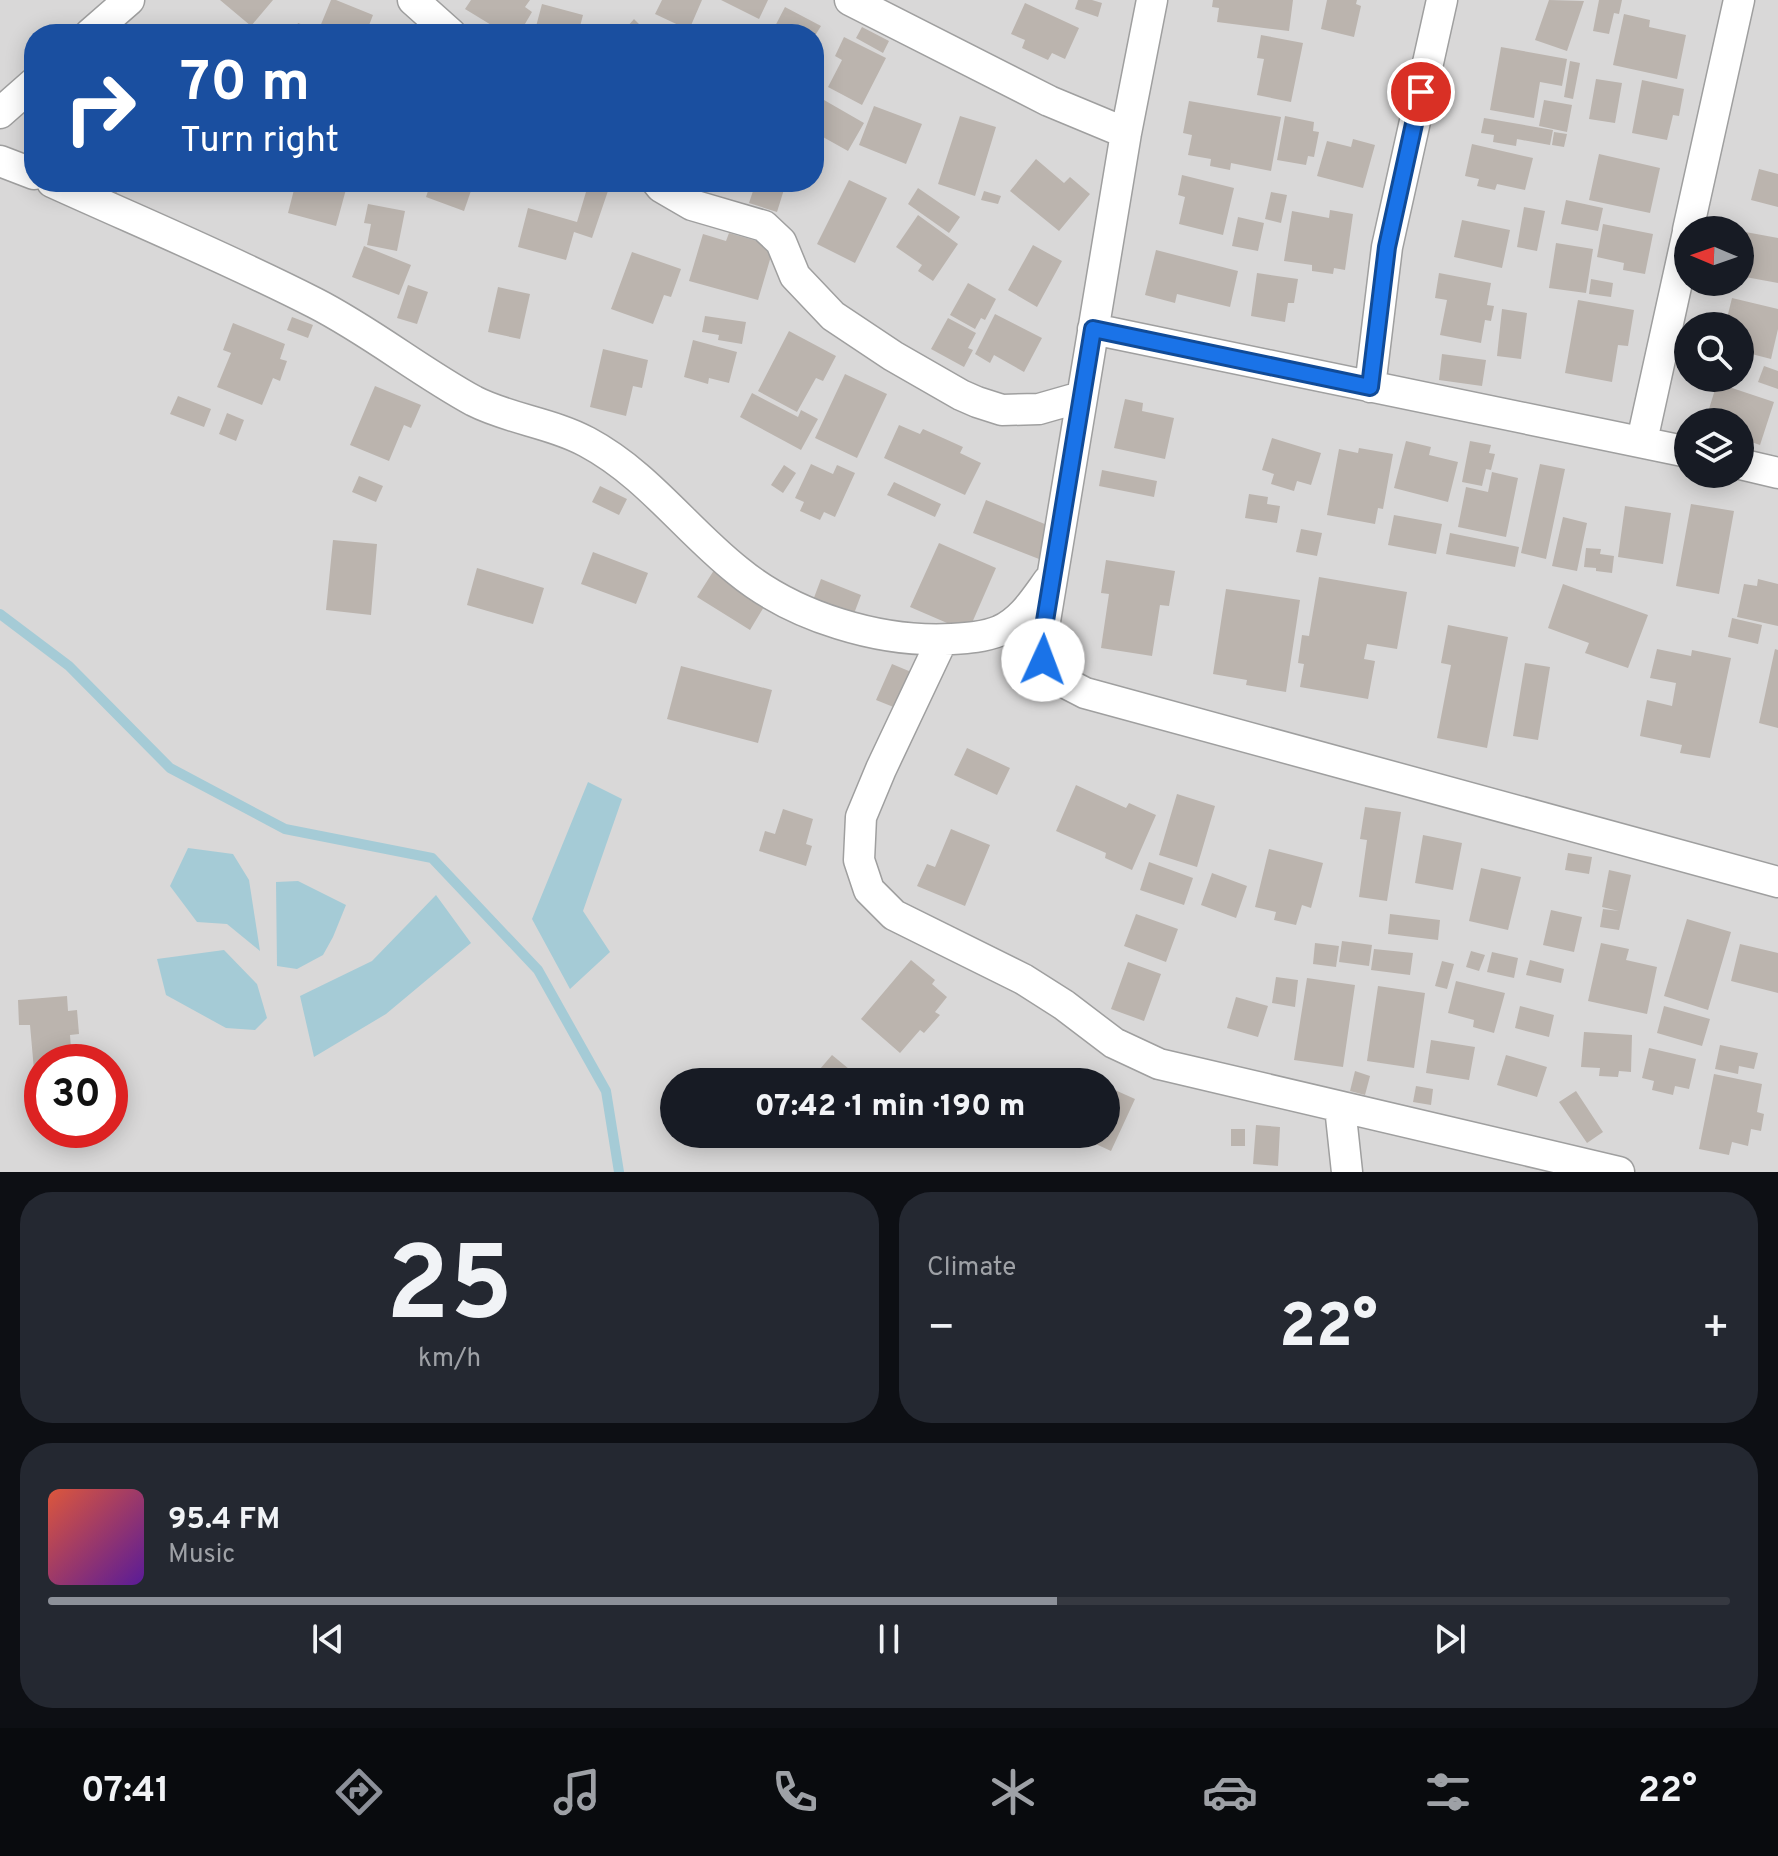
<!DOCTYPE html>
<meta charset="utf-8">
<style>
:root{--surface:#171b24;--page:#242831;--text:#f1f3f6;--muted:#9ea1a6;--line:#363941;--accent:#8c9099}
body{margin:0;font-family:Overpass,sans-serif;background:var(--page);color:var(--text);height:100vh;display:flex;flex-direction:column;font-size:30px;white-space:nowrap}
*{box-sizing:border-box;margin:0}
p{font-size:26px;color:var(--muted)}
.icon{flex:none;width:44px;height:44px;fill:none;stroke:currentColor;stroke-width:2;stroke-linecap:round;stroke-linejoin:round}
.map{position:relative;height:1172px;overflow:hidden}
.panel{display:flex;flex-direction:column;gap:20px;padding:20px;background:#0d0f14;flex:1}
.panel>*{flex:none}
.hud{position:absolute;left:24px;top:24px;width:800px;height:168px;border-radius:32px;box-shadow:0 4px 20px #0003;background:#1a4fa0;color:#fff;overflow:hidden}
.needle{width:52px;rotate:272deg}
.fabs{position:absolute;left:1674px;top:216px;display:grid;gap:16px}
.fabs a{display:grid;place-items:center;width:80px;height:80px;border-radius:50%;background:var(--surface);box-shadow:0 4px 20px #0003;font-size:40px}
.speed{position:absolute;left:24px;top:1044px;display:flex;gap:16px;font-size:40px;font-weight:700;text-align:center}
.speed>*{display:grid;place-content:center;width:104px;height:104px;border-radius:50%;background:var(--surface);box-shadow:0 4px 20px #0003;line-height:1}
.speed .limit{border:12px solid #d22;background:#fff;color:#111}
.pin{position:absolute;display:grid;place-items:center;width:68px;height:68px;color:#fff;margin:-34px;border:4px solid #fff;border-radius:50%;box-shadow:0 2px 8px #0007}
.me{position:absolute;width:88px;margin:-44px;rotate:2deg;stroke-linejoin:round;filter:drop-shadow(0 0 6px #0008)}
.turn{display:flex;align-items:center;gap:28px;height:168px;padding:0 24px;font-size:36px}
.turn .icon{width:104px;height:104px;stroke-width:2.5}
.turn b{display:block;font-size:56px;line-height:68px}
.big{font-size:60px;font-weight:800;line-height:1.1}
.panel .widget{flex:1;display:flex;flex-direction:column;justify-content:center;gap:12px;min-width:0;padding:0 28px;border-radius:32px;background:var(--page)}
.panel .dial{align-items:center;gap:0}
.dial b{font-size:104px;line-height:1}
.song{display:flex;align-items:center;gap:24px}
.cover{width:96px;height:96px;border-radius:12px;background:linear-gradient(135deg,hsl(10 70% 55%),hsl(270 70% 35%))}
.played{height:8px;border-radius:4px;background:linear-gradient(90deg,var(--accent) 60%,var(--line) 60%)}
.keys{display:flex;justify-content:space-around;direction:ltr}
.heat{display:flex;justify-content:space-between;align-items:center;font-size:44px;direction:ltr}
.panel .tiles{flex:1;display:grid;gap:20px;grid-template-columns:1fr 1fr}
.widget:last-child{grid-column:span 2}
.trip{position:absolute;left:660px;top:1068px;width:460px;height:80px;border-radius:40px;background:var(--surface);box-shadow:0 4px 20px #0003;font-weight:800;line-height:80px;text-align:center}
.dock{display:flex;height:128px;justify-content:space-around;align-items:center;background:#090b0e;color:var(--muted)}
.dock .icon{width:56px;height:56px}
.dock .selected{color:var(--accent)}
.dock b{font-size:36px;color:var(--text)}
.map>svg:first-child{display:block}
.residential{fill:#d9d8d8;fill-rule:evenodd}
.water{fill:#a5cbd6}
.lines{fill:none;stroke-linecap:round;stroke-linejoin:round}
.stream{stroke:#a5cbd6;stroke-width:10}
.building{fill:#bbb4ae}
.minor-casing{stroke:#9f9f9f;stroke-width:33}
.minor{stroke:#fff;stroke-width:30}
.route-casing{stroke:#114b97;stroke-width:20}
.route{stroke:#1a73e8;stroke-width:14}
</style>
<div class="map">
<svg width="1778" height="1172" viewBox="0 0 1778 1172">
<rect width="100%" height="100%" fill="#ece8e1"/>
<path class="residential" d="M0 0H1778V1172H0ZM34 34H814V182H34ZM1688 230H1740V282H1688ZM1688 326H1740V378H1688ZM1688 422H1740V474H1688ZM42 1062H110V1130H42ZM674 1082H1106V1134H674Z"/>
<path class="water" d="M588 782 622 799 583 911 610 952 570 989 532 919Z
M188 848 233 854 249 880 260 951 227 924 197 922 170 886Z
M298 881 346 905 333 937 323 955 297 969 277 966 276 882Z
M436 895 471 943 386 1014 314 1057 300 996 372 961Z
M224 950 257 984 267 1018 255 1030 226 1028 166 995 157 959Z"/>
<g class="lines">
<path class="stream" d="M0 614 69 666 170 768 285 829 432 858 538 970 606 1091 619 1172"/>
</g>
<path class="building" d="M220 0H273L251 26Z
M331 0H336L373 15 368 28 382 34H317Z
M471 0H530L525 7 532 12 519 34H506L465 9Z
M662 0H702L689 30 655 14Z
M721 0H768L759 19Z
M1078 0H1092L1102 3 1098 17 1075 9Z
M1213 0H1293L1289 31 1217 22 1219 8 1212 7Z
M1327 0H1357L1356 4 1361 6 1354 37 1321 29Z
M1549 0 1584 1 1567 51 1535 40Z
M1599 0H1622L1619 14 1614 13 1609 34 1593 31Z
M1025 3 1079 28 1065 59 1052 53 1048 60 1022 48 1025 40 1011 34Z
M542 4 583 15 578 34H534Z
M785 7 821 26 816 34H771Z
M1624 14 1650 20 1649 27 1686 35 1677 79 1613 65Z
M634 19 649 34H621Z
M298 23 314 29 312 34H293Z
M862 27 889 41 883 53 856 38Z
M1261 35 1303 43 1291 102 1257 95 1264 59 1257 58Z
M844 37 886 58 862 105 828 87 842 60 835 56Z
M1501 47 1567 59 1562 86 1540 82 1534 118 1490 110Z
M1570 61 1580 63 1573 99 1564 97Z
M1596 79 1622 83 1615 123 1589 119Z
M1642 80 1684 89 1679 116 1673 115 1667 140 1632 133Z
M824 100 864 123 848 151 814 132V119Z
M1544 100 1572 105 1567 132 1539 126Z
M1189 101 1281 117 1271 171 1231 163 1230 170 1210 166 1211 159 1188 155 1192 135 1183 133Z
M874 106 922 124 906 164 859 145Z
M960 116 996 127 975 196 938 184Z
M1285 116 1314 122 1313 131 1319 132 1314 157 1308 156 1306 165 1277 160Z
M1484 118 1553 130 1550 145 1517 139 1516 146 1493 142 1494 135 1481 133Z
M1554 132 1567 134 1564 147 1552 145Z
M1353 139 1375 145 1363 188 1317 176 1327 141 1351 147Z
M1472 144 1533 158 1525 190 1497 184 1495 190 1477 186 1479 179 1465 176Z
M814 147 823 151 814 171Z
M1599 154 1660 168 1650 213 1589 200Z
M1036 159 1064 183 1070 177 1090 194 1059 231 1010 191Z
M1759 169 1778 174V207L1751 200Z
M1182 175 1234 188 1223 235 1179 224 1185 197 1178 195Z
M849 180 887 198 855 263 817 244Z
M93 182H123L116 194Z
M296 182H348L336 226 288 213Z
M431 182H474L464 211 426 197Z
M543 182H568L566 190Z
M589 182H611L592 238 574 232 566 260 518 247 528 208 577 222Z
M756 182 786 183 777 212 749 203Z
M918 188 960 217 949 233 908 204Z
M984 191 1001 196 998 204 981 200Z
M1271 192 1287 195 1281 223 1265 219Z
M1566 200 1603 208 1598 231 1561 224Z
M368 204 405 211 397 251 367 245 371 224 364 223Z
M1524 207 1545 211 1537 251 1517 247Z
M1330 210 1353 214 1345 270 1334 268 1333 274 1312 271V265L1284 261 1292 211 1329 218Z
M918 215 958 244 933 281 918 271 922 265 896 247Z
M1238 217 1264 223 1258 251 1232 246Z
M1462 220 1510 230 1502 268 1454 257Z
M1603 224 1653 234 1645 274 1623 270 1624 263 1597 257Z
M1740 231 1778 238V283L1740 276Z
M729 233 774 246 758 300 689 281 703 234 726 241Z
M1556 243 1593 249 1586 293 1549 288Z
M1033 245 1062 261 1037 307 1008 290Z
M364 246 411 265 399 295 352 277Z
M1156 250 1238 271 1230 307 1177 294 1175 303 1145 295Z
M632 252 681 269 671 297 664 295 653 324 611 309Z
M1257 273 1298 279 1294 303H1288L1285 322 1251 316Z
M1439 273 1491 283 1487 305 1494 306 1491 321 1485 320 1481 343 1440 335 1447 300 1435 298Z
M1591 279 1613 283 1611 297 1589 294Z
M968 283 996 299 985 320 981 318 975 329 950 315Z
M408 285 428 292 417 324 397 318Z
M498 287 530 294 520 339 488 332Z
M1732 298 1778 309V329L1771 359 1740 351V326H1734L1735 320 1727 318Z
M1578 300 1634 310 1628 346 1618 345 1612 382 1565 373Z
M1502 309 1527 313 1521 359 1497 356Z
M995 314 1042 338 1024 372 994 355 990 363 975 354Z
M705 316 746 322 742 344 718 340 719 335 702 332Z
M292 317 313 325 308 338 287 330Z
M948 318 976 333 968 348 973 350 964 367 931 349Z
M233 323 285 344 280 359 287 361 280 381 273 378 262 405 217 387 231 353 223 350Z
M789 331 836 356 823 381 816 378 797 412 758 391Z
M693 340 737 352 729 383 709 378 708 384 684 377Z
M603 349 648 360 642 388 633 386 626 416 590 407Z
M1442 354 1486 360 1482 386 1439 380Z
M1764 366 1778 371V389L1758 382Z
M845 374 887 394 857 458 815 438Z
M1717 383 1774 402 1760 445 1740 438V422H1705Z
M375 386 421 405 411 428 404 425 389 461 350 445Z
M752 393 798 417 801 410 818 419 801 450 740 417Z
M178 396 211 409 204 427 170 414Z
M1125 399 1143 403 1142 411 1174 418 1165 459 1114 448Z
M227 413 244 420 236 441 219 434Z
M899 425 920 434 923 429 963 447 960 453 981 463 965 495 884 458Z
M1272 438 1321 453 1311 485 1297 481 1294 491 1271 484 1274 474 1262 470Z
M1406 441 1431 447 1429 455 1458 462 1448 502 1394 488Z
M1470 441 1491 445 1489 453 1495 454 1491 470 1486 469 1482 486 1462 482Z
M1359 448 1393 454 1383 509 1378 508 1375 524 1327 515 1339 449 1358 453Z
M811 464 833 474 837 465 855 473 835 517 824 512 820 520 800 511 804 502 795 498Z
M1540 464 1565 469 1546 559 1521 553Z
M784 465 796 473 783 493 771 485Z
M1102 470 1157 481 1154 497 1099 486Z
M1492 472 1518 478 1506 537 1458 527 1466 487 1488 492Z
M359 476 383 486 376 502 352 492Z
M894 482 941 504 935 517 887 495Z
M600 486 627 499 619 515 592 502Z
M1249 494 1268 497 1267 504 1280 506 1277 523 1245 518Z
M986 500 1052 527 1039 559 973 533Z
M1691 504 1734 511 1719 594 1676 586Z
M1625 506 1671 513 1663 564 1618 557Z
M1394 515 1442 524 1436 554 1388 545Z
M1563 517 1587 523 1577 571 1552 566Z
M1301 529 1322 533 1317 556 1296 552Z
M1450 533 1519 547 1515 567 1446 554Z
M333 540 377 544 371 615 326 610Z
M939 543 996 568 968 632 910 607Z
M1586 548 1601 549 1600 554 1614 556 1612 573 1596 571V568L1584 567Z
M593 552 648 573 636 604 581 584Z
M1106 560 1175 571 1169 606 1160 605 1152 656 1101 648 1109 594 1101 593Z
M716 567 768 600 750 630 697 597Z
M477 568 544 588 533 624 467 605Z
M1319 577 1407 592 1397 649 1367 644 1364 659 1375 661 1368 699 1300 687 1304 664 1298 663 1302 635 1309 636Z
M821 579 861 595 852 619 812 603Z
M1758 579 1778 584V626L1737 617 1744 584 1757 586Z
M1563 584 1648 615 1628 668 1585 653 1589 643 1548 628Z
M1226 589 1300 600 1286 692 1246 685 1247 680 1213 674Z
M1732 618 1762 625 1758 644 1728 637Z
M1448 625 1508 637 1487 748 1437 738 1451 665 1441 663Z
M1657 649 1691 656 1692 650 1731 658 1710 758 1680 753 1682 745 1640 736 1647 700 1672 706 1676 683 1650 678Z
M1775 649 1778 650V728L1759 723Z
M1525 663 1550 667 1538 740 1513 736Z
M892 664 916 674 901 710 876 700Z
M681 666 772 690 758 743 667 719Z
M967 748 1010 768 997 795 954 775Z
M1076 785 1126 808 1129 803 1156 815 1132 870 1105 858 1106 853 1056 831Z
M1177 794 1215 806 1197 867 1159 855Z
M1365 807 1401 812 1387 901 1359 897 1367 840 1360 839Z
M783 809 813 819 806 844 812 846 806 866 759 851 765 831 775 834Z
M951 829 990 845 965 906 917 886 927 864 935 867Z
M1423 835 1462 843 1453 890 1415 883Z
M1269 849 1323 863 1311 908 1302 905 1296 925 1274 920 1276 912 1255 907Z
M1568 853 1592 857 1589 874 1565 870Z
M1149 862 1193 878 1184 905 1140 890Z
M1481 868 1521 877 1508 930 1469 921Z
M1609 870 1631 875 1619 930 1600 927 1603 909 1619 911 1602 907Z
M1212 873 1247 886 1236 918 1201 905Z
M1551 910 1582 917 1574 952 1543 945Z
M1136 914 1178 929 1166 962 1124 946Z
M1390 914 1440 920 1438 940 1388 934Z
M1687 919 1731 932 1708 1010 1664 996Z
M1342 941 1372 945 1369 966 1339 962Z
M1315 943 1339 946 1336 967 1313 964Z
M1601 943 1629 949 1626 960 1657 967 1647 1014 1588 1001Z
M1740 944 1778 953V993L1731 981Z
M1374 949 1413 953 1410 975 1371 970Z
M1471 951 1485 955 1479 971 1466 967Z
M1492 952 1518 958 1514 978 1487 972Z
M911 960 935 980 932 984 947 997 935 1012 940 1015 924 1033 920 1030 900 1053 861 1019Z
M1530 960 1564 969 1561 983 1526 975Z
M1442 961 1454 964 1447 989 1435 986Z
M1128 962 1161 974 1144 1021 1111 1009Z
M1276 977 1298 980 1295 1007 1272 1003Z
M1307 978 1355 985 1343 1067 1294 1060Z
M1456 981 1505 993 1494 1033 1473 1027 1474 1020 1448 1013Z
M1378 986 1425 993 1414 1068 1367 1061Z
M67 996 68 1011 77 1010 79 1034 70 1035 72 1062H42V1070H34L30 1025H19L18 1000Z
M1236 997 1268 1006 1258 1037 1227 1028Z
M1520 1006 1554 1015 1549 1037 1515 1028Z
M1664 1006 1710 1019 1702 1046 1657 1033Z
M1584 1032 1632 1035 1631 1072 1619 1071 1618 1077 1599 1076 1600 1068 1581 1067Z
M1431 1040 1475 1047 1469 1080 1426 1073Z
M1720 1045 1758 1053 1754 1069 1739 1066 1738 1074 1715 1069Z
M1649 1048 1696 1059 1689 1089 1675 1086 1673 1095 1652 1090 1654 1081 1642 1078Z
M832 1055 849 1069 839 1082H836L820 1069Z
M1506 1055 1547 1067 1537 1097 1497 1085Z
M1355 1071 1370 1076 1365 1095 1350 1091Z
M1714 1074 1762 1084 1757 1112 1764 1114 1761 1131 1751 1129 1748 1146 1732 1142 1729 1155 1699 1149Z
M1106 1086 1135 1099 1111 1151 1074 1134H1106Z
M1416 1086 1433 1089 1431 1105 1413 1102Z
M1576 1091 1603 1132 1587 1143 1559 1102Z
M1256 1125 1280 1127 1278 1166 1253 1164Z
M1231 1129H1245V1146H1231Z"/>
<g class="lines">
<defs>
<path id="minor" d="M413 0 451 34
M850 0 1049 101 1126 133
M1152 0 1126 133 1042 639 1043 660 1056 678 1085 693 1778 882
M90 34 129 0
M0 113 34 83
M0 161 34 174
M52 182C140 222 229 259 315 303 370 331 419 371 474 401 509 419 552 423 587 442 647 474 686 530 738 571 794 617 880 643 952 639 968 638 984 637 999 631 1022 621 1035 599 1049 580
M657 182 661 187 692 205 764 226 781 242 795 276 833 316 893 356 961 395 977 402 1002 410 1039 409 1081 397
M1688 230 1739 0
M1093 329 1688 452
M1370 387 1387 247 1442 0
M1642 441 1688 232
M1740 464 1778 473
M942 640 881 769 861 817 859 860 869 890 894 915 1023 979 1064 1005 1114 1043 1159 1064 1619 1172
M1340 1107 1347 1172"/>
</defs>
<use href="#minor" class="minor-casing"/>
<use href="#minor" class="minor"/>
</g>
<g class="lines">
<defs>
<path id="route" d="M1043 660 1042 639 1093 329 1370 387 1387 247 1421 92"/>
</defs>
<use href="#route" class="route-casing"/>
<use href="#route" class="route"/>
</g>
</svg>
<div class="fabs">
<a><svg class="needle" viewBox="-14 -14 28 28"><path d="M0-13l5 13h-10z" fill="#e53935"/><path d="M0 13l5-13h-10z" fill="#9ea1a6"/></svg></a>
<a><svg class="icon" aria-label="search" viewBox="0 0 24 24"><circle cx="10" cy="10" r="6"/><path d="M15 15l6 6"/></svg></a>
<a><svg class="icon" aria-label="layers" viewBox="0 0 24 24"><path d="M12 4l9 5-9 5-9-5zM3 14l9 5 9-5"/></svg></a>
</div>
<div class="speed"><div class="limit">30</div></div>
<div class="pin" style="left:1421px;top:92px;background:#d93025"><svg class="icon" aria-label="arrive" viewBox="0 0 24 24"><path d="M6 21V4h12l-3 4 3 4H6"/></svg></div>
<svg class="me" style="left:1043px;top:660px" viewBox="-20 -20 40 40"><circle r="19" fill="#fff"/><path d="M0-13L10 11 0 6-10 11z" fill="#1a73e8"/></svg>
<div class="trip">07:42 · 1 min · 190 m</div>
<div class="hud">
<div class="turn"><svg class="icon" aria-label="right" viewBox="0 0 24 24"><path d="M7 20v-9h11M14 6l5 5-5 5"/></svg><div><b>70 m</b>Turn right</div></div>
</div>
</div>
<section class="panel">
<div class="tiles">
<div class="widget dial"><b>25</b><p>km/h</p></div>
<div class="widget"><p>Climate</p>
<div class="heat"><a>−</a><b class="big">22°</b><a>+</a></div>
</div>
<div class="widget">
<div class="song"><i class="cover"></i><div><b>95.4 FM</b><p>Music</p></div></div>
<div class="played"></div>
<div class="keys"><svg class="icon" aria-label="previous" viewBox="0 0 24 24"><path d="M18 5L8 12l10 7zM5 5v14"/></svg><svg class="icon" aria-label="pause" viewBox="0 0 24 24"><path d="M8 5v14M16 5v14"/></svg><svg class="icon" aria-label="next" viewBox="0 0 24 24"><path d="M6 5l10 7-10 7zM19 5v14"/></svg></div>
</div>
</div>
</section>
<nav class="dock">
<b>07:41</b>
<svg class="icon selected" aria-label="directions" viewBox="0 0 24 24"><path d="M12 3l9 9-9 9-9-9zM9 14v-3h6M13 9l2 2-2 2"/></svg>
<svg class="icon" aria-label="music" viewBox="0 0 24 24"><path d="M9 18V5l10-2v13"/><circle cx="6" cy="18" r="3"/><circle cx="16" cy="16" r="3"/></svg>
<svg class="icon" aria-label="phone" viewBox="0 0 24 24"><path d="M5 4h4l2 5-3 2q2 4 5 5l2-3 5 2v4C11 20 4 13 5 4z"/></svg>
<svg class="icon" aria-label="climate" viewBox="0 0 24 24"><path d="M12 3v18M4 7l16 10M4 17L20 7"/></svg>
<svg class="icon" aria-label="car" viewBox="0 0 24 24"><path d="M5 17H2v-5l4-1 3-4h7l3 4 3 1v5h-3M9 17h6M6 11h13"/><circle cx="7" cy="17" r="2"/><circle cx="17" cy="17" r="2"/></svg>
<svg class="icon" aria-label="filters" viewBox="0 0 24 24"><path d="M4 7h16M4 17h16"/><circle cx="9" cy="7" r="2"/><circle cx="15" cy="17" r="2"/></svg>
<b>22°</b>
</nav>
